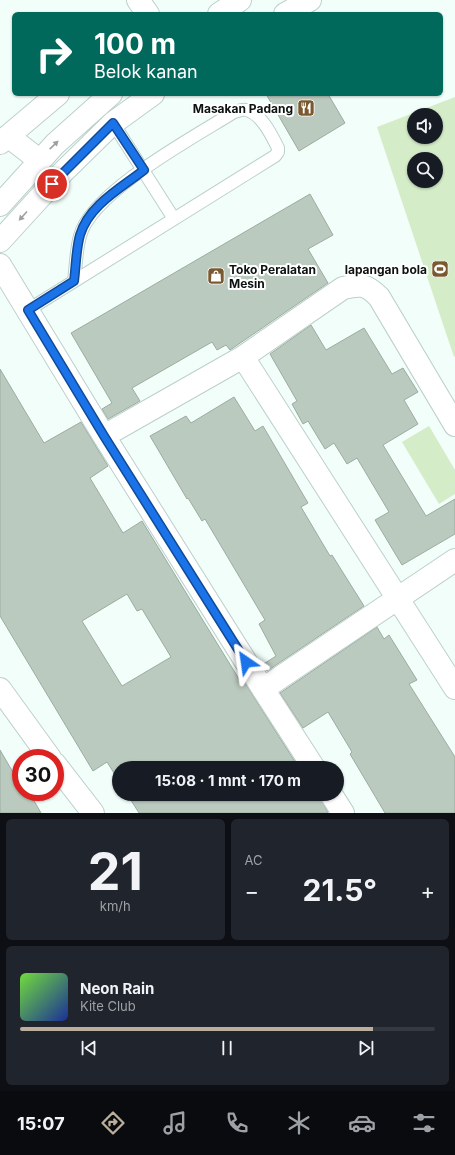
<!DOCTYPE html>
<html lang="id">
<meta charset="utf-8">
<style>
:root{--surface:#171b24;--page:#20242c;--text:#f1f3f6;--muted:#9ea1a6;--line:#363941;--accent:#bcae9d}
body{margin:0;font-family:Inter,sans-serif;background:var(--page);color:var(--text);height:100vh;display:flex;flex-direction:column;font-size:15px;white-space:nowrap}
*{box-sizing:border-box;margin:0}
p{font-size:13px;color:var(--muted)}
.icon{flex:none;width:22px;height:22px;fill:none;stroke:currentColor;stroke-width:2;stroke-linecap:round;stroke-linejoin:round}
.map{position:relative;height:813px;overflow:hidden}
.panel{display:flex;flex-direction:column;gap:6px;padding:6px;background:#0d0f14;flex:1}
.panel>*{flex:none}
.guide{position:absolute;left:12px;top:12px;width:431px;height:84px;border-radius:6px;box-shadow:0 1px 3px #0004;background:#00695c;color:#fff;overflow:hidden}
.buttons{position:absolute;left:407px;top:108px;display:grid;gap:8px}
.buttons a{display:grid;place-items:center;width:36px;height:36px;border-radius:50%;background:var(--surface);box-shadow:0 1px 3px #0004;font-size:20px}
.speed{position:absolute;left:12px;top:749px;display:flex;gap:8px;font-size:20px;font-weight:700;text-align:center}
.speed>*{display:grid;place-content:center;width:52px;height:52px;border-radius:50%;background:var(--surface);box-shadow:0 1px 3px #0004;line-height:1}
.speed .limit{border:6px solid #d22;background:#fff;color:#111}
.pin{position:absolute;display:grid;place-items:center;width:34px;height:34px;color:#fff;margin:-17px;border:2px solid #fff;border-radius:50%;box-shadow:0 1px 4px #0007}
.me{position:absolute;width:44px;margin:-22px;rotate:328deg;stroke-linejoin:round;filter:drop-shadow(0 0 3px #0008)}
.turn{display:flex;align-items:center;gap:14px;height:84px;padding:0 16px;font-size:18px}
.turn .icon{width:52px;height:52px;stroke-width:2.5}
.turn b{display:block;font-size:28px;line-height:34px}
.big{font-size:30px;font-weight:700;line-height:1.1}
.panel .tile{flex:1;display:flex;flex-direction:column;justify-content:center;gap:6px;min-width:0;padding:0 14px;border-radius:6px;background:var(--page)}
.panel .dial{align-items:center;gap:0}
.dial b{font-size:52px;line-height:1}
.song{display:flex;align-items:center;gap:12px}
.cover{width:48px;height:48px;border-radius:6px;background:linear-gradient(135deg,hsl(100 70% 55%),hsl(230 70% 35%))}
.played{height:4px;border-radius:2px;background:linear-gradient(90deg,var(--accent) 85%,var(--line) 85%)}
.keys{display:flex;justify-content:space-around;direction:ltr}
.heat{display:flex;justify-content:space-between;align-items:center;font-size:22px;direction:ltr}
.panel .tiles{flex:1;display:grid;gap:6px;grid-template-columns:1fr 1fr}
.tile:last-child{grid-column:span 2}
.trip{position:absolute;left:112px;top:761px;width:232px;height:40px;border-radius:20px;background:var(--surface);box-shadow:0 1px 3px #0004;font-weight:700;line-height:40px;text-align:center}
.dock{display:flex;height:64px;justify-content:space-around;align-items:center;background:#090b0e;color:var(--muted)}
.dock .icon{width:28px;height:28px}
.dock .selected{color:var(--accent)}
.dock b{font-size:18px;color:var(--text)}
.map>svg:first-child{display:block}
.green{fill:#d4ecc7;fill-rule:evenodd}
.building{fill:#bbcabf;stroke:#9caca1;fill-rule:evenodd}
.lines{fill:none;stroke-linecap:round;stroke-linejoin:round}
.lane-casing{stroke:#bcd0cb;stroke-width:14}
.street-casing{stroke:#bcd0cb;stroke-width:24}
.secondary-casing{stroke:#bcd0cb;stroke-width:24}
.lane{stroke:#fff;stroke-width:12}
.street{stroke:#fff;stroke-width:22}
.secondary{stroke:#fff;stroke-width:22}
.oneway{fill:#9da09f}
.route-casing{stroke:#114b97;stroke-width:10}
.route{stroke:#1a73e8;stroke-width:7}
.labels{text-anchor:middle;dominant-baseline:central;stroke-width:4;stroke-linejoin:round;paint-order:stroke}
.poi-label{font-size:12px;font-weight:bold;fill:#0b1210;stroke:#fff;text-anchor:end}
</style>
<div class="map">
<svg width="455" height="813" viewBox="0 0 455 813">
<rect width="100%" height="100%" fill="#f2fefa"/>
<path class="green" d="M455 97V356L454 357 377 127ZM414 115H436V137H414ZM414 159H436V181H414Z
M429 426 455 470V494L439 504 402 442Z"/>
<path class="building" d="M266 94H328L345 123 299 151Z
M310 194 333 235 308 249 328 283 230 350 226 345 217 350 212 342 132 388 140 401 108 419 102 409 112 403 71 333Z
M311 325 326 350 364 328 392 374 403 368 418 392 404 400 418 424 383 445 426 516 455 499V534L402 565 375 520 389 512 357 458 347 464 334 443 325 449 308 421 303 424 292 404 297 401 270 354Z
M0 369 44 443 81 422 108 466 90 478 123 533 142 521 239 679 241 677 299 768H119V781L107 762 93 771 0 616ZM127 594 137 611 142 609 171 657 122 686 82 621Z
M234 397 255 431 263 426 308 503 301 507 330 556 332 555 364 606 267 671 262 665 276 656 259 624 265 620 205 519 202 521 188 498 187 499 150 436 186 416 191 423Z
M377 627 384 639 389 635 417 680 409 684 455 757V813H385L350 754 352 752 328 712 303 728 280 693Z
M0 750 17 779 20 777 21 779V792H29L41 813H0Z
M127 794H319L328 813H139Z"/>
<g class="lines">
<defs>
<path id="lane" d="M113 123 174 219
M28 310 275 156 278 152V148C272 136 261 113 246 110 243 109 238 111 234 112 196 136 91 192 80 236 76 250 76 266 74 281"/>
<path id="street" d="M138 0 148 14
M8 136 39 160
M0 143 58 94
M0 265 104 436 263 689
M243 357 455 688
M104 436 243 357 343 288C361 284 366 284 379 297L455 425
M314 768 263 689 455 560
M331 794 343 813"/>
<path id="secondary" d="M219 14 240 0
M285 14 310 0
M0 205 55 144 111 94
M0 241 63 172 113 123 153 94
M0 689 50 758
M55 764 93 813"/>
</defs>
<use href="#lane" class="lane-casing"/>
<use href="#street" class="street-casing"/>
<use href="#secondary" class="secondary-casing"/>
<use href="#lane" class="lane"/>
<use href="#street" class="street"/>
<use href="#secondary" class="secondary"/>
</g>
<defs><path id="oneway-solid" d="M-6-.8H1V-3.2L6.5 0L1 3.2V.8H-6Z"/></defs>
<g class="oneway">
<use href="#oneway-solid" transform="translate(54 145) rotate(-44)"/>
<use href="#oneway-solid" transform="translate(23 216) rotate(132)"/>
</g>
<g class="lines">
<defs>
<path id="route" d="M52 184 113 123 144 170C121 188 89 205 80 235 76 249 76 266 74 281L28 310 104 436 246 662"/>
</defs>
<use href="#route" class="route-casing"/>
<use href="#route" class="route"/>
</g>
<defs>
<symbol id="restaurant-square" viewBox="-11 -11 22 22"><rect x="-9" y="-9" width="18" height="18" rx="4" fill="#7b5930" stroke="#fff"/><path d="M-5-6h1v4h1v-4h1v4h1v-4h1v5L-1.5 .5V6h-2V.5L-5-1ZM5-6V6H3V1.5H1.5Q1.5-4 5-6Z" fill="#fff"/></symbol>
<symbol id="stadium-square" viewBox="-11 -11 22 22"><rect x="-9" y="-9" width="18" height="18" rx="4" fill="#7b5930" stroke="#fff"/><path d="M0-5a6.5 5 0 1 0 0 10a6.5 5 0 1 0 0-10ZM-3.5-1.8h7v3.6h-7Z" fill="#fff"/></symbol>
<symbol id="shop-square" viewBox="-11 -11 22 22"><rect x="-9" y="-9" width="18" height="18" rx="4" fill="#7b5930" stroke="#fff"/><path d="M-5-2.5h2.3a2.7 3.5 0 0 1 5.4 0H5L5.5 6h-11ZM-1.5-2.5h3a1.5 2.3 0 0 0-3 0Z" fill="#fff"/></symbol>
</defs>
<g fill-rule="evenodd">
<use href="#restaurant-square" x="296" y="98" width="20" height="20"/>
<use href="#stadium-square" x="430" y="259" width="20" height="20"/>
<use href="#shop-square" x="206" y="266" width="20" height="20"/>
</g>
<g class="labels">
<g class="poi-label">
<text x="293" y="108">Masakan Padang</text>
<text x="229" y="269" text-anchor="start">Toko Peralatan<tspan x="229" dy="14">Mesin</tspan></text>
<text x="427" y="269">lapangan bola</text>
</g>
</g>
</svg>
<div class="buttons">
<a><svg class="icon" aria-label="sound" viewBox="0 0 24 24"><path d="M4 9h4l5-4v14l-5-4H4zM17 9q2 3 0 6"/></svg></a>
<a><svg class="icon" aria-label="search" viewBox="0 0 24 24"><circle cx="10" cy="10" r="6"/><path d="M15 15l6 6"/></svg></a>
</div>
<div class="speed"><div class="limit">30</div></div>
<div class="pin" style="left:52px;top:184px;background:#d93025"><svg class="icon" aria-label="arrive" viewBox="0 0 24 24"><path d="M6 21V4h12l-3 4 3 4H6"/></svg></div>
<svg class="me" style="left:246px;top:662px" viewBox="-20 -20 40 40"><path d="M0-17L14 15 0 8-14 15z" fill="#1a73e8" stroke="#fff" stroke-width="4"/></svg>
<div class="trip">15:08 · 1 mnt · 170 m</div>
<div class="guide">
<div class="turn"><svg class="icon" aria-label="right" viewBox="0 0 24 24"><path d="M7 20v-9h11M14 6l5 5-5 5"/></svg><div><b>100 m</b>Belok kanan</div></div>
</div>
</div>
<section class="panel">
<div class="tiles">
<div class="tile dial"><b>21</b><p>km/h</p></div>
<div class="tile"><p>AC</p>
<div class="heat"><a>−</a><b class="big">21.5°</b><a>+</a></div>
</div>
<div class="tile">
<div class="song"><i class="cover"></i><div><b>Neon Rain</b><p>Kite Club</p></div></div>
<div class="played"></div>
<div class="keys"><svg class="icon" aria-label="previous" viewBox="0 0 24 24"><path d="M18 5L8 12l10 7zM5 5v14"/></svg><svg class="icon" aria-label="pause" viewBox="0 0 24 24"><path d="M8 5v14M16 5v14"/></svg><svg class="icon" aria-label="next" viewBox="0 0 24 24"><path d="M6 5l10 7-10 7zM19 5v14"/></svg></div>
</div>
</div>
</section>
<nav class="dock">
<b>15:07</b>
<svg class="icon selected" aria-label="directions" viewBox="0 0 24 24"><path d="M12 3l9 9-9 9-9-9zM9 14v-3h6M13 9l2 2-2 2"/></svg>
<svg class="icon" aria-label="music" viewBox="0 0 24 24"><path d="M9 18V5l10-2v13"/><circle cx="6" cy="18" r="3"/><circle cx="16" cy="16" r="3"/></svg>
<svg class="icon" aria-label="phone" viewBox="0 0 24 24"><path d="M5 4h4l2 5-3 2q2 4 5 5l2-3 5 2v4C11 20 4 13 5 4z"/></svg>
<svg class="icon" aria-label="climate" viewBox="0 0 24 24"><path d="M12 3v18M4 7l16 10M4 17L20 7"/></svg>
<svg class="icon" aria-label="car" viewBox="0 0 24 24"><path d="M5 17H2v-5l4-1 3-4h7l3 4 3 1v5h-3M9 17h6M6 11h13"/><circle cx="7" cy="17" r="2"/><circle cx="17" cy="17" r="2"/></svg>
<svg class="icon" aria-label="filters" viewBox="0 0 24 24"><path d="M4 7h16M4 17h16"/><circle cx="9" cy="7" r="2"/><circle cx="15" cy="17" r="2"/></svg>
</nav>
